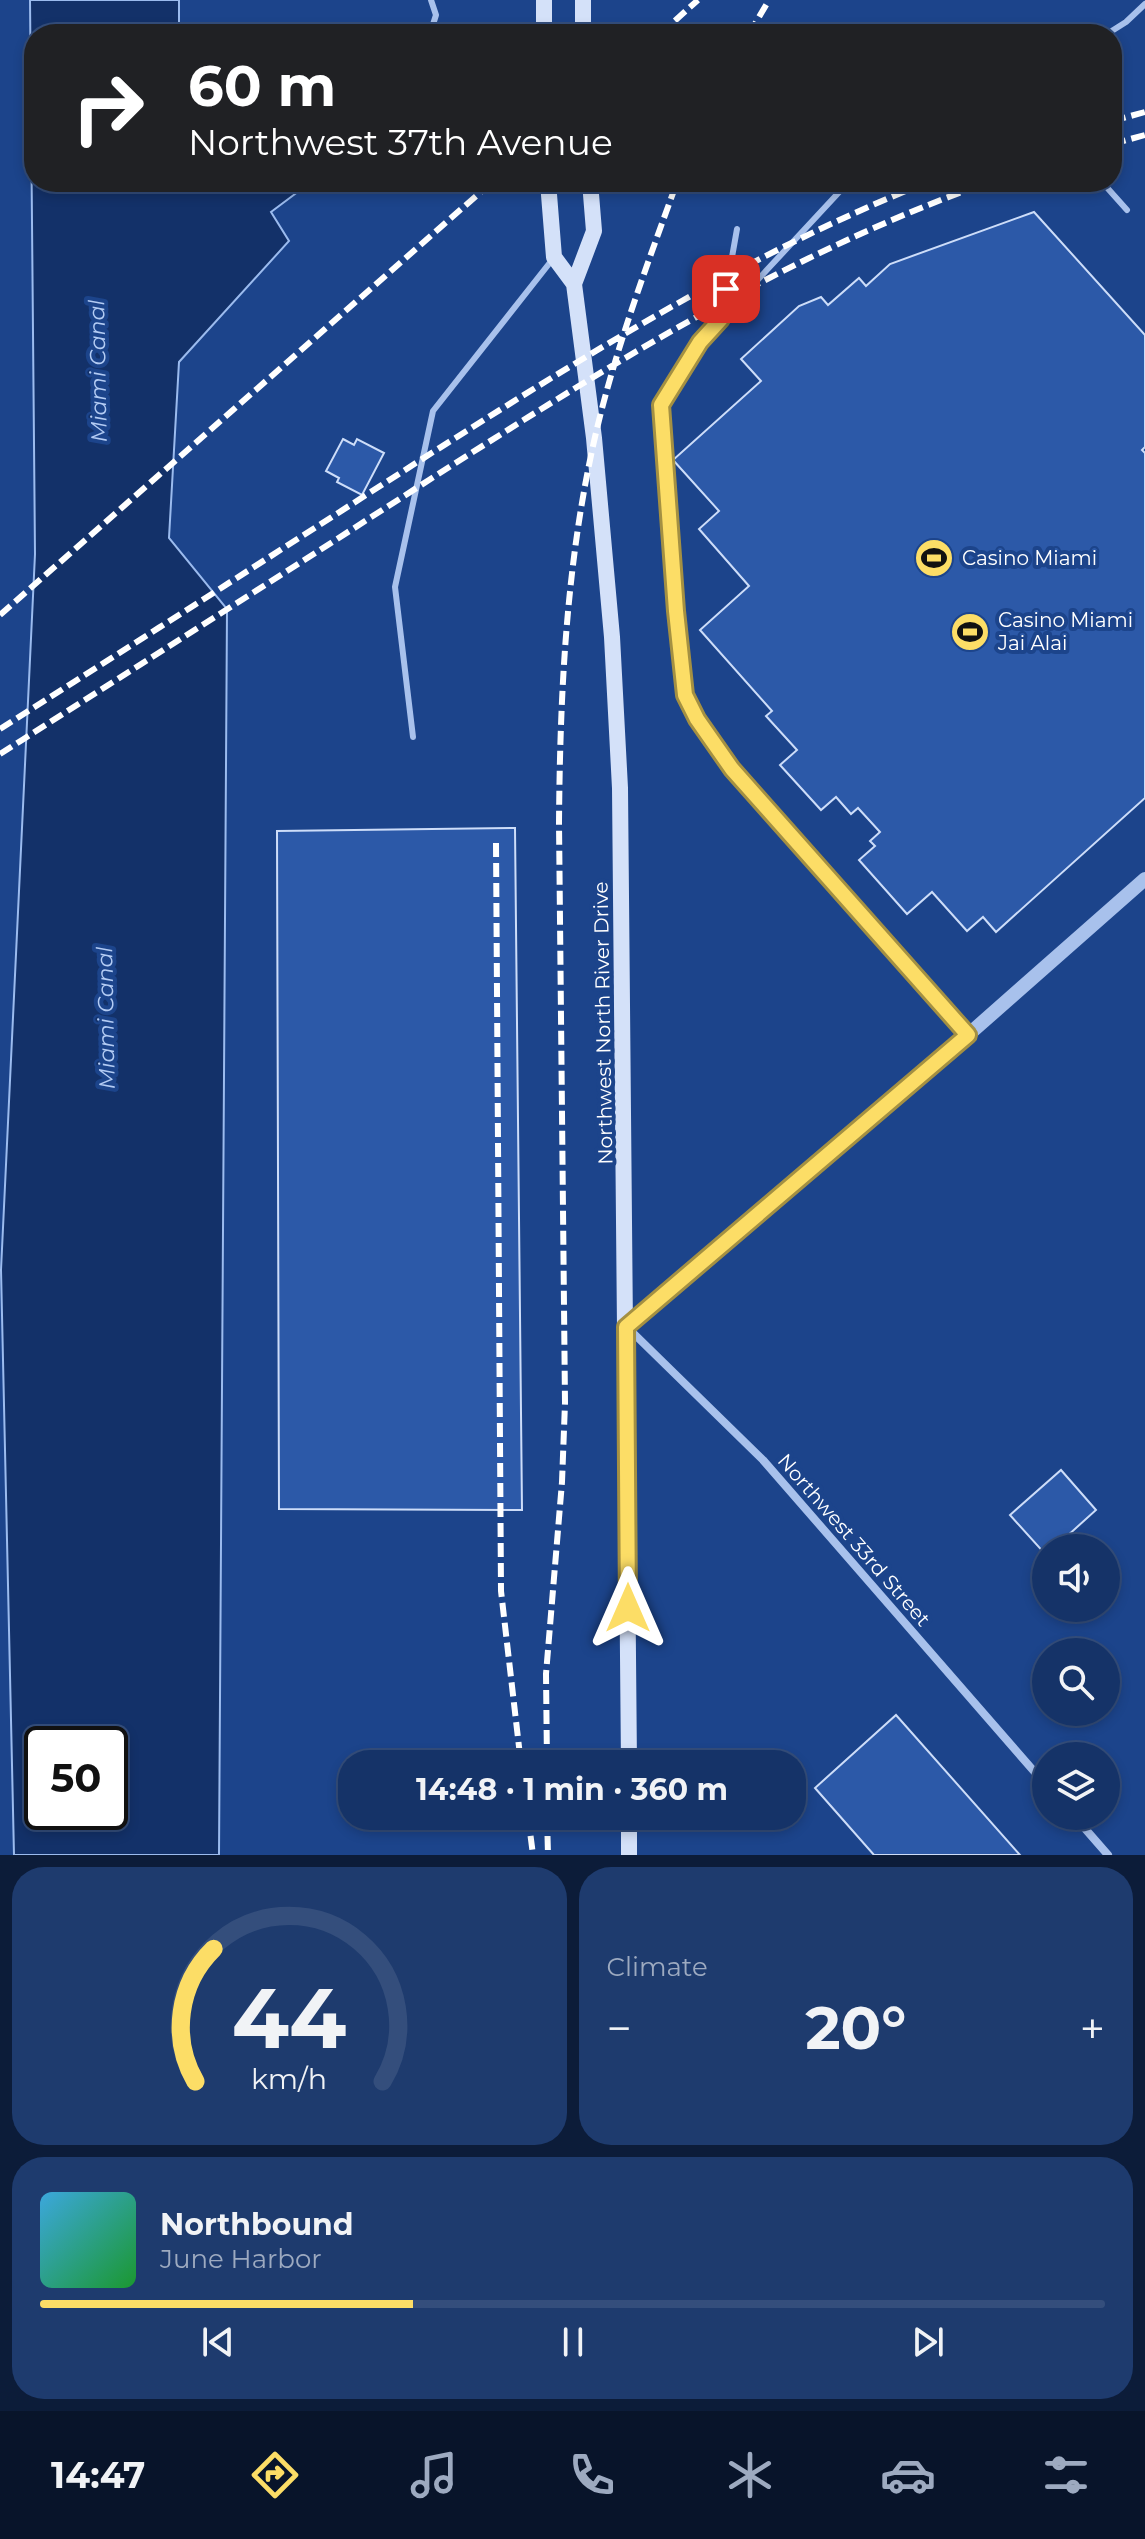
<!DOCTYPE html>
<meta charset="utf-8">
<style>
:root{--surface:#153368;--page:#1e3b6e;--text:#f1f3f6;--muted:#9daac0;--line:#344e7c;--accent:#fcdd66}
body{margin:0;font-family:Montserrat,sans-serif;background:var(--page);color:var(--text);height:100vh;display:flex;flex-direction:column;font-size:30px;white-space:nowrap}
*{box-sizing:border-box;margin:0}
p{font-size:26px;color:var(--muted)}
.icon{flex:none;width:44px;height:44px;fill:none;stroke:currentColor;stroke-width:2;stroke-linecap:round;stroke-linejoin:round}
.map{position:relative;height:1855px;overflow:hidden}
.drawer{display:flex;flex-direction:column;gap:12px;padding:12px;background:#0c1c39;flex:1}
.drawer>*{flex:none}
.hud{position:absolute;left:24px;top:24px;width:1098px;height:168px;border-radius:32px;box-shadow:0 4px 12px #0003,0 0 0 2px var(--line);background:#202124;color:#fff;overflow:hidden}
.buttons{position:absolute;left:1032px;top:1534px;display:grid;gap:16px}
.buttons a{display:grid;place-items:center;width:88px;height:88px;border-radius:50%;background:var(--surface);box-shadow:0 4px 12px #0003,0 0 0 2px var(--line);font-size:40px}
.speed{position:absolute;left:24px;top:1726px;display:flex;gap:16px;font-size:40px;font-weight:700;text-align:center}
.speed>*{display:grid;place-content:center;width:104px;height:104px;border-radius:50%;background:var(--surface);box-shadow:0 4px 12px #0003,0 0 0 2px var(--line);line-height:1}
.speed .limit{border:4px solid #111;border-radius:12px;background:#fff;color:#111}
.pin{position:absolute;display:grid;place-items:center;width:68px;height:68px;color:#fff;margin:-34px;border-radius:16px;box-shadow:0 4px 12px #0006}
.me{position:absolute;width:88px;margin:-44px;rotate:0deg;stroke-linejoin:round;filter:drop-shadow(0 0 6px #0008)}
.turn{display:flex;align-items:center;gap:28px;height:168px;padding:0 32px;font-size:36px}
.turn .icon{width:104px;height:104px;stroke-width:2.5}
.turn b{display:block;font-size:56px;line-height:68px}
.big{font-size:60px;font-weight:700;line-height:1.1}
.drawer .widget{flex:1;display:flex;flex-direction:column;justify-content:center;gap:12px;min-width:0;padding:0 28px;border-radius:32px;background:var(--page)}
.drawer .dial{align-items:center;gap:0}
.dial svg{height:208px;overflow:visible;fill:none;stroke:var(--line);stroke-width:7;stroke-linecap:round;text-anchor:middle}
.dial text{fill:var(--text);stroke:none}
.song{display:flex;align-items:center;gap:24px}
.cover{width:96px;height:96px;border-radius:12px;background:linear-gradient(135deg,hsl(200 70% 55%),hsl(130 70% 35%))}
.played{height:8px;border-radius:4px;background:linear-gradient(90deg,var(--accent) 35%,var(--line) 35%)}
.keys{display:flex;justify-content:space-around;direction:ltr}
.heat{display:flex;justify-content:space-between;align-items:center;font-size:44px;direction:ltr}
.drawer .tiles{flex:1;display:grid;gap:12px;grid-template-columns:1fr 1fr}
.widget:last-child{grid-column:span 2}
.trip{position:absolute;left:338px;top:1750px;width:468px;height:80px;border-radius:32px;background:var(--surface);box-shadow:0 4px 12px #0003,0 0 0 2px var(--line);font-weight:700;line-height:80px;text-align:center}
.dock{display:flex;height:128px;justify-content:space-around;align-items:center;background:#08142a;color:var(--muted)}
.dock .icon{width:56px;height:56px}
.dock .current{color:var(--accent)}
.dock b{font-size:36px;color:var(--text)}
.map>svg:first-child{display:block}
.water{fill:#133169;stroke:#9bbbee;stroke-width:2;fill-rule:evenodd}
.building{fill:#2c59a8;stroke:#cdddf9;stroke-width:2}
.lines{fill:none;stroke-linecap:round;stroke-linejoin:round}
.service{stroke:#a8c1ec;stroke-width:6}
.minor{stroke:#a8c1ec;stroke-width:8}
.tertiary{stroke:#a8c1ec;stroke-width:14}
.secondary{stroke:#d4e1f9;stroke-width:16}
.rail{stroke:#fff;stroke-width:6;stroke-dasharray:14 6;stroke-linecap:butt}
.route-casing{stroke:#a49042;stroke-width:20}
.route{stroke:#fcdd66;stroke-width:14}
.labels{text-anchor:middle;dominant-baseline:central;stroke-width:8;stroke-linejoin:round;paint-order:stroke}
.poi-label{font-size:20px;fill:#fff;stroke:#1c448b;text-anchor:start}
.street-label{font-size:20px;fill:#fff;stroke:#1c448b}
.water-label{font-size:22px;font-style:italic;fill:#b4ccf4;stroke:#1c448b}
</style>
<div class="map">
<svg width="1145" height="1855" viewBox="0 0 1145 1855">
<rect width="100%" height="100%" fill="#1c448b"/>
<path class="water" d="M30 0H179V34H34V182H311L271 212 289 241 179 362 169 538 227 609 219 1855H14L1 1270 35 554ZM42 1744H110V1812H42Z"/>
<path class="building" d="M1034 212 1145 335V447L1142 450 1145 453V798L996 932 983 917 967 931 932 892 907 914 859 860 875 846 870 841 880 832 858 808 851 814 836 797 821 810 780 765 797 750 766 716 772 711 700 630 749 586 699 529 719 511 673 460 761 381 741 359 799 306 821 297 828 305 859 278 866 286 890 264Z
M343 439 354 445 357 439 384 453 362 495 337 482 339 478 326 471Z
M515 828 522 1510 279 1509 277 831Z
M1061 1470 1096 1510 1066 1537 1076 1547 1046 1548V1555L1010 1515Z
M896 1715 1020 1855H874L815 1788Z"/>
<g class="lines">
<path class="service" d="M430 34 436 15 431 0
M1107 34 1126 22 1145 4
M1102 182 1127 210
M842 189 700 342 661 405 683 683C692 738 767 808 805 850 859 911 913 972 967 1034
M721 319 737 229
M413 737 395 587 433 411 552 260"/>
<path class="minor" d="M628 1328 763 1460 1046 1785
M1074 1816 1108 1855"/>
<path class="tertiary" d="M626 1327 968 1035 1145 879"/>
<path class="secondary" d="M544 0V34
M583 0V34
M548 182 554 257 574 284 594 438 612 637 620 788 629 1764
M574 284 594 231 590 182
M629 1816V1855"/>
<path class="rail" d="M660 34 698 0
M749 34 769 0
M1112 121 1145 112
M1112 144 1145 135
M0 615 492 182
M0 729C140 640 279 551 419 461 583 357 746 254 928 182
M0 754C143 663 286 572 429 480 609 365 786 254 989 182
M496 843 501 1591 521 1764
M547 1764 546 1674 562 1482 565 1403 559 823C560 694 566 564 595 437 615 350 647 265 677 182
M528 1816 533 1855
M547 1816 548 1855"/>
</g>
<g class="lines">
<defs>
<path id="route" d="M628 1608 626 1327 968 1035 732 769 697 719 685 695 676 611 661 405 700 342 721 319 726 289"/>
</defs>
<use href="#route" class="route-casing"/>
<use href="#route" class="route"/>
</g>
<defs>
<symbol id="stadium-disc" viewBox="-11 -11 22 22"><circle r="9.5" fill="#fcdd66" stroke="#1c448b"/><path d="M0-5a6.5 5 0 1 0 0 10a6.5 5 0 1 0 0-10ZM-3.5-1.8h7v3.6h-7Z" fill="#111"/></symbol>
</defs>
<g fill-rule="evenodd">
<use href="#stadium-disc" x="912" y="536" width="44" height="44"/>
<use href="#stadium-disc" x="948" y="610" width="44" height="44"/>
</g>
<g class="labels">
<g class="poi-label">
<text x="962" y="558">Casino Miami</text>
<text x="998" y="620">Casino Miami<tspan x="998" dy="23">Jai Alai</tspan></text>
</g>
<g class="street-label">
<text transform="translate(603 1023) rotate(-91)">Northwest North River Drive</text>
<text transform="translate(854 1540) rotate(49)">Northwest 33rd Street</text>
</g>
<g class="water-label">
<text transform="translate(98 371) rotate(-91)">Miami Canal</text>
<text transform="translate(106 1018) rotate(-91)">Miami Canal</text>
</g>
</g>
</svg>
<div class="buttons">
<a><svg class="icon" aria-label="sound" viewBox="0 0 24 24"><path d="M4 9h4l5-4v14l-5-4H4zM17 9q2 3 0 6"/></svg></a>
<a><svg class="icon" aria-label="search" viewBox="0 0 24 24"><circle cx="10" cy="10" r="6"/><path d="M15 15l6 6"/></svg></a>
<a><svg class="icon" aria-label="layers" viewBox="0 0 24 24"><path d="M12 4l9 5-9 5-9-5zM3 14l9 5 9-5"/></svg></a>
</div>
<div class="speed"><div class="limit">50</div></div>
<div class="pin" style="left:726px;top:289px;background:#d93025"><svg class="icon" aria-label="arrive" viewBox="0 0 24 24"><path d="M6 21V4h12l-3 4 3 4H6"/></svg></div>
<svg class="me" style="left:628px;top:1608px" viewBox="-20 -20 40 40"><path d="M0-17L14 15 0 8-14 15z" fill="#fcdd66" stroke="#fff" stroke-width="4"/></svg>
<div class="trip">14:48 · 1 min · 360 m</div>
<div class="hud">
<div class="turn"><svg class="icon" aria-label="right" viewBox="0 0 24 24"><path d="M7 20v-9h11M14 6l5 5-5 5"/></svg><div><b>60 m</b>Northwest 37th Avenue</div></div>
</div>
</div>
<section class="drawer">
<div class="tiles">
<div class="widget dial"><svg viewBox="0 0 100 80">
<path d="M14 69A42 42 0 1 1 86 69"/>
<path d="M14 69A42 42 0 0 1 21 18" stroke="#fcdd66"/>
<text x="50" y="56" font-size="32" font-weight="700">44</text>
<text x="50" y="72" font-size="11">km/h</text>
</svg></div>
<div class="widget"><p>Climate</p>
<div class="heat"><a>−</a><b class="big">20°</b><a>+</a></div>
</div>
<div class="widget">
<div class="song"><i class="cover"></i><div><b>Northbound</b><p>June Harbor</p></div></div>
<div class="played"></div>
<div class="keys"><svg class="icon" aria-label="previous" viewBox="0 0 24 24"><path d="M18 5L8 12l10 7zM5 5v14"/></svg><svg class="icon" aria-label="pause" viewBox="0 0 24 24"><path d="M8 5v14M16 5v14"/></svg><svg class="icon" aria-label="next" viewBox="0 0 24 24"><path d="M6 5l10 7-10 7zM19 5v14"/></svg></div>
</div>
</div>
</section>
<nav class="dock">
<b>14:47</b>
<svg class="icon current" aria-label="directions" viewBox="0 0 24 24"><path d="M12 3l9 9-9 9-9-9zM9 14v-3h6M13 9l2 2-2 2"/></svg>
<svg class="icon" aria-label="music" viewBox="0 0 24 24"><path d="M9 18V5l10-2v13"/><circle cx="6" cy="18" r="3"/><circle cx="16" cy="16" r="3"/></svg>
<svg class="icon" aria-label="phone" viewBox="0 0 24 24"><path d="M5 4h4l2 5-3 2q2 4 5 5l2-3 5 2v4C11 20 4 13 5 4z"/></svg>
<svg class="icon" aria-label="climate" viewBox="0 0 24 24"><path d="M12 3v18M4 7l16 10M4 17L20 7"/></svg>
<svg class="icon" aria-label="car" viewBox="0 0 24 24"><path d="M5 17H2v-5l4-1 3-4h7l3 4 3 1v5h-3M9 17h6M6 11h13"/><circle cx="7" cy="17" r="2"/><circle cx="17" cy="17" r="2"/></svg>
<svg class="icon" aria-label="filters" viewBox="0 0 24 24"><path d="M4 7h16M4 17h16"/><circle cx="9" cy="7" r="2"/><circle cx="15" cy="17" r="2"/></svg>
</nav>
